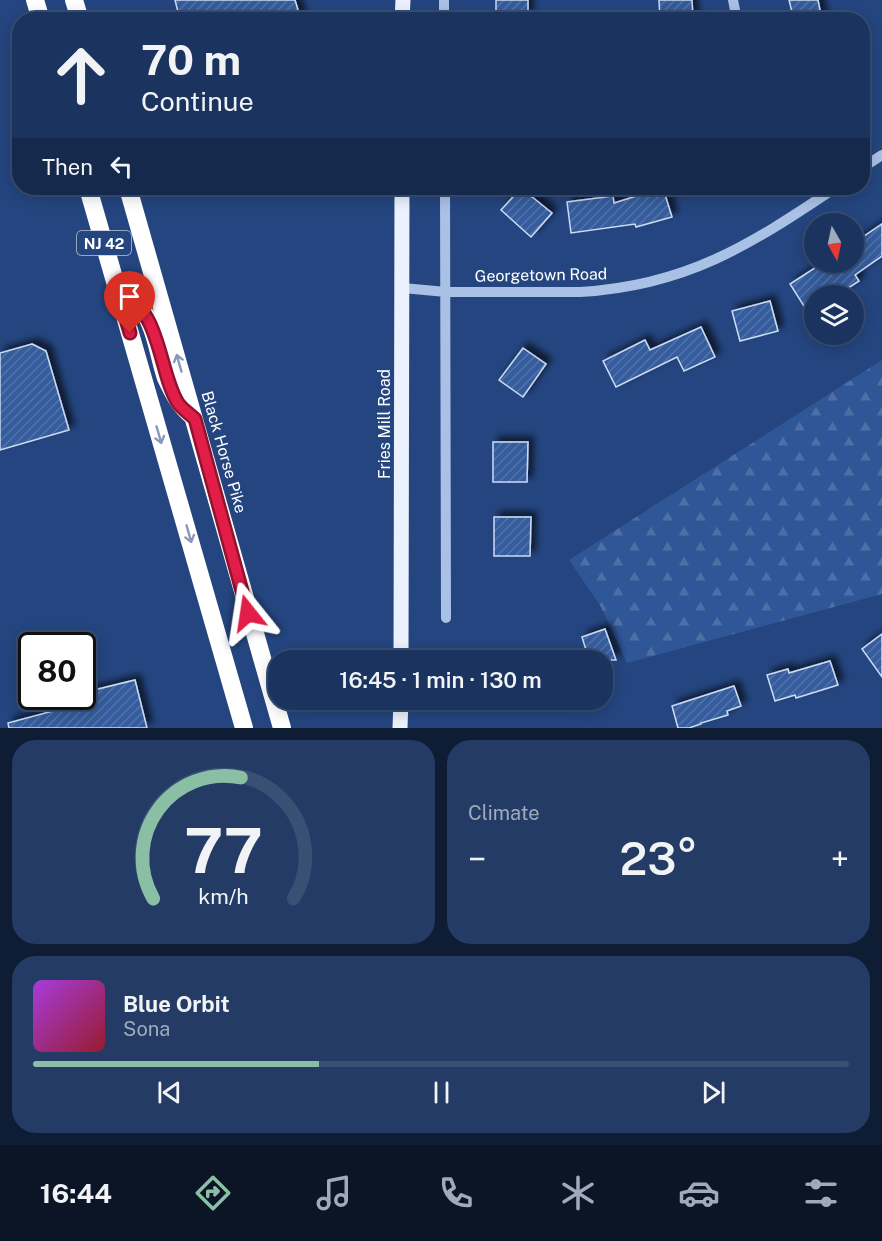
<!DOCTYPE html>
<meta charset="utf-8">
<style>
:root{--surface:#1b345f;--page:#243c65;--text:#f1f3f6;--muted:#a0aabd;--line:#394f74;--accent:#8abfa5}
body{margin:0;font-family:"Public Sans",sans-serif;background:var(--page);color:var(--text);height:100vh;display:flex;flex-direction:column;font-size:22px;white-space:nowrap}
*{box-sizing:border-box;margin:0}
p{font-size:20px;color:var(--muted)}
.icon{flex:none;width:33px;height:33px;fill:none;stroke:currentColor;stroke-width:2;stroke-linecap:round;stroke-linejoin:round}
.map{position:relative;height:728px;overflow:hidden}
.side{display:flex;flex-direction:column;gap:12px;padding:12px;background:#0f1d34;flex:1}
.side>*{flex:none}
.guide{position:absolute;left:12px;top:12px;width:858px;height:183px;border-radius:24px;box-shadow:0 3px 15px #0003,0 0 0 2px var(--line);background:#1b345f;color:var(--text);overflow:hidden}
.needle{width:39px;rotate:171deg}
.fabs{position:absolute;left:804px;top:213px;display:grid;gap:12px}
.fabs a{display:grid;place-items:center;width:60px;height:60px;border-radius:50%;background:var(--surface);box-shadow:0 3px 15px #0003,0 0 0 2px var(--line);font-size:30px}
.speed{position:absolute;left:18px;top:632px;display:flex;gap:12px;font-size:30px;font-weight:700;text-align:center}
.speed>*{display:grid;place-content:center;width:78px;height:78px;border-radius:50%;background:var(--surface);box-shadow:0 3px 15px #0003,0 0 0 2px var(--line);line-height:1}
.speed .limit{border:3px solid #111;border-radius:9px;background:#fff;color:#111}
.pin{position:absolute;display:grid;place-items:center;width:51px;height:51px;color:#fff;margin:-62px -26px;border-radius:50% 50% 50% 0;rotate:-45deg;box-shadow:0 0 6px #0007}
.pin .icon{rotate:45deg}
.me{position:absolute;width:66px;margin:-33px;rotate:345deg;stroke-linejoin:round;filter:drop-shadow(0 0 4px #0008)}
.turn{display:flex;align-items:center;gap:21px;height:126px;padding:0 30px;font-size:27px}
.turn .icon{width:78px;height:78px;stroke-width:2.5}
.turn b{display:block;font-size:42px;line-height:51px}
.then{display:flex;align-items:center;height:57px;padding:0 30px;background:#0003;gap:12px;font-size:22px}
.big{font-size:45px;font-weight:600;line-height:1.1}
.side .card{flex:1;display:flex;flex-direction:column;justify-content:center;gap:9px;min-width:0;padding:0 21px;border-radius:24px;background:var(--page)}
.side .dial{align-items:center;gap:0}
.dial svg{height:156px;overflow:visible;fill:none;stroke:var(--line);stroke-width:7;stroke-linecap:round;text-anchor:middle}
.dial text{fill:var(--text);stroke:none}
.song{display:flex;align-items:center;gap:18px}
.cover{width:72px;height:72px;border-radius:9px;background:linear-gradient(135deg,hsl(280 70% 55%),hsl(350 70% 35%))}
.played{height:6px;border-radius:3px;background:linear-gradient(90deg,var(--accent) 35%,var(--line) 35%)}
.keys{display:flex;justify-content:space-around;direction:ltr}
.heat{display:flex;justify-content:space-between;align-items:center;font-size:33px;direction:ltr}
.side .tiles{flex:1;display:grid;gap:12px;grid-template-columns:1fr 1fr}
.card:last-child{grid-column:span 2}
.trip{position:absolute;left:268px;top:650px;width:345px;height:60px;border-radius:24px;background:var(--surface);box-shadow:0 3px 15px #0003,0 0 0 2px var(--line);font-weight:600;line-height:60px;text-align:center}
.dock{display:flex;height:96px;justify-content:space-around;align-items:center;background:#0b1526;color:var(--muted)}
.dock .icon{width:42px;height:42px}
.dock .on{color:var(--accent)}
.dock b{font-size:27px;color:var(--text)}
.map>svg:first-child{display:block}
.forest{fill:url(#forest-firs)}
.building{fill:url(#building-hatch);stroke:#cddcf5;stroke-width:1.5;filter:url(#shadow)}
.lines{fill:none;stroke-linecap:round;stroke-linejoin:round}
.minor{stroke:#aac1e6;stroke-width:10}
.major{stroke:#ebf1fd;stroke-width:15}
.highway{stroke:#fff;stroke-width:18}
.oneway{stroke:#8799b9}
.route-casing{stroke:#92132f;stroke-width:15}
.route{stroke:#e11d48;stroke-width:10}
.labels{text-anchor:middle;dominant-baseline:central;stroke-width:6;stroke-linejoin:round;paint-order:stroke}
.shield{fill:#24457f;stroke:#bdc7d9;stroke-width:1.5}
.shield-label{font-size:15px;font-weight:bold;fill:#fff}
.street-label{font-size:16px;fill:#fff;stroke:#24457f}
</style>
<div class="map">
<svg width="882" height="728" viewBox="0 0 882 728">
<defs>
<pattern id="forest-firs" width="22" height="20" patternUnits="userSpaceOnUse" patternTransform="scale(1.5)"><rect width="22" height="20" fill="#2f5696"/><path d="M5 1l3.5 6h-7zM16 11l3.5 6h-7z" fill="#4e6fa6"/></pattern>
<pattern id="building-hatch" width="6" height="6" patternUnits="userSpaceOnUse" patternTransform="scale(1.5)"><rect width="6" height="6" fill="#345b9c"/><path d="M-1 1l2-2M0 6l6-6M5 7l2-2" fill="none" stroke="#5274ab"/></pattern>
<filter id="shadow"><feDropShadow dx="5.5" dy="-5.5" stdDeviation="3" flood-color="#0009"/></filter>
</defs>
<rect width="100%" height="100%" fill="#24457f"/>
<path class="forest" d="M882 360V594L627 663 601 607 569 560Z"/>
<path class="building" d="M175 0H295L301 20H180Z
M496 0H528V16L496 17Z
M659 0H692L693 20H660Z
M789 0H818L822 20H794Z
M521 188 552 213 531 237 501 210Z
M663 188 672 217 636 227 635 224 571 233 567 202 613 196 614 203Z
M882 224V256L855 275 859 281 836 296H814V322L790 284 824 262H854V243Z
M770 301 778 331 740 341 732 311Z
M701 327 715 357 684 371 677 357 616 387 603 361 645 340 650 350Z
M32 344 46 351 69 430 0 450V353Z
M523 348 546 364 523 397 499 380Z
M493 442H528L527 482H493Z
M494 517H531L530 556H494Z
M605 629 616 660H589L582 637Z
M882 634V677L862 649Z
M830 661 838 685 796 698 795 695 775 701 767 675 788 669 789 673Z
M135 680 147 728H9L8 723 83 703 81 696 82 693Z
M734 686 741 706 727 711 728 715 701 723V724L689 728H678L672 706Z"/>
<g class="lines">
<path class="minor" d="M444 0V20
M733 0 737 20
M862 168 882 155
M445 188 446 618
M403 288 446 292H580C686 286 750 245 835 188"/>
<path class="major" d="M402 20 403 0
M401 660 402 188
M400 728 401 699"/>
<path class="highway" d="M35 0 41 20
M74 0 80 20
M88 188 244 728
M128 188 282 728
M120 298C155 302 156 351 166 378 173 393 179 405 192 416"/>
</g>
<defs><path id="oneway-shaft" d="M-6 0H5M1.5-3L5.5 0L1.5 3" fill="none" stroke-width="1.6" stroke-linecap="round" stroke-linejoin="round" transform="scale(1.5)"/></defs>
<g class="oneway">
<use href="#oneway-shaft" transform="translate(179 363) rotate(-106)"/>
<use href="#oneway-shaft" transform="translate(159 435) rotate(74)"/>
<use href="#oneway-shaft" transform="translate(189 534) rotate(74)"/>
</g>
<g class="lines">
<defs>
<path id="route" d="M130 333 120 298C160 303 159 374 178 403 182 409 190 414 195 419L248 613"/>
</defs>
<use href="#route" class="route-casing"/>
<use href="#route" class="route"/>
</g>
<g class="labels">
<rect class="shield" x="77" y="231" width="54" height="24" rx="4.5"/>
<g class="shield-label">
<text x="104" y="243">NJ 42</text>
</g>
<g class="street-label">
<text transform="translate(541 275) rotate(-1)">Georgetown Road</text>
<text transform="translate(384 424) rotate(-90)">Fries Mill Road</text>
<text transform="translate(224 452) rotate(74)">Black Horse Pike</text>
</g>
</g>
</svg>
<div class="fabs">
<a><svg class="needle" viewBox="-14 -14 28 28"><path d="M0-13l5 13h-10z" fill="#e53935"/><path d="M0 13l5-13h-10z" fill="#a0aabd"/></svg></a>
<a><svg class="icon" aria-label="layers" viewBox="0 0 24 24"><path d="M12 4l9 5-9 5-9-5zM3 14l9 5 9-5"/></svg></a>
</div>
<div class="speed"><div class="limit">80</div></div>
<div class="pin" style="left:130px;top:333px;background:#d93025"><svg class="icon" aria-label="arrive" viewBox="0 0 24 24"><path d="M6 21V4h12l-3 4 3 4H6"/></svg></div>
<svg class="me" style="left:248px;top:613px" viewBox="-20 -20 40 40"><path d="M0-17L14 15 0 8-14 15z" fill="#e11d48" stroke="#fff" stroke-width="4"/></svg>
<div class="trip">16:45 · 1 min · 130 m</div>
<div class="guide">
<div class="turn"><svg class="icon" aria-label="ahead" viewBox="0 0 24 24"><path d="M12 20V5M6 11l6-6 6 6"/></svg><div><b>70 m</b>Continue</div></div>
<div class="then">Then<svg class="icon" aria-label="left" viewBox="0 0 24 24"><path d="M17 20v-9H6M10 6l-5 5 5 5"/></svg></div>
</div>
</div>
<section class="side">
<div class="tiles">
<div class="card dial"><svg viewBox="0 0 100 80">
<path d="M14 69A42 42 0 1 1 86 69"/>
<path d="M14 69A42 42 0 0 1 59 7" stroke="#8abfa5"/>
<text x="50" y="56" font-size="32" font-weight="700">77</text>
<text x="50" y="72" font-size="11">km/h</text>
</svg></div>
<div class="card"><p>Climate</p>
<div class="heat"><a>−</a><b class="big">23°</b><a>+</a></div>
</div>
<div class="card">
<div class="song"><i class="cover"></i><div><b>Blue Orbit</b><p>Sona</p></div></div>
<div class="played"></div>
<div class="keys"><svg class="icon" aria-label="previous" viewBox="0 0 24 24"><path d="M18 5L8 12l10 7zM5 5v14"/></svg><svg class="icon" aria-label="pause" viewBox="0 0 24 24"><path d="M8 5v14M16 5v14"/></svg><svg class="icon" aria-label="next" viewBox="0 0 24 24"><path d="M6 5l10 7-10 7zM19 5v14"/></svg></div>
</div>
</div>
</section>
<nav class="dock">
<b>16:44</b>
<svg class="icon on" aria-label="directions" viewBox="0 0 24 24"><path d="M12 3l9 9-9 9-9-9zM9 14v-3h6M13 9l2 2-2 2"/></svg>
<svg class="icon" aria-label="music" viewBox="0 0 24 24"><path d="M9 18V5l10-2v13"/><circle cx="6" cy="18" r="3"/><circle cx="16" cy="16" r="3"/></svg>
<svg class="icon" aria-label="phone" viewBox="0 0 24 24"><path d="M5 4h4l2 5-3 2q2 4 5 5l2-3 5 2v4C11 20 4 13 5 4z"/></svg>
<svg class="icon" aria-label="climate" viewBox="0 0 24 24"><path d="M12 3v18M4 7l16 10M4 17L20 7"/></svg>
<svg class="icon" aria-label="car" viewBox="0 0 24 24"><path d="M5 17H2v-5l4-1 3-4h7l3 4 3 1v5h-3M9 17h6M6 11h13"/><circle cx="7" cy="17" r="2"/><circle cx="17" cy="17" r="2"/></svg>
<svg class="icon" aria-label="filters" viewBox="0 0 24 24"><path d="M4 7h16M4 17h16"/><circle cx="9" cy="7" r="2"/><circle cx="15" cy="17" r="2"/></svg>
</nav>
